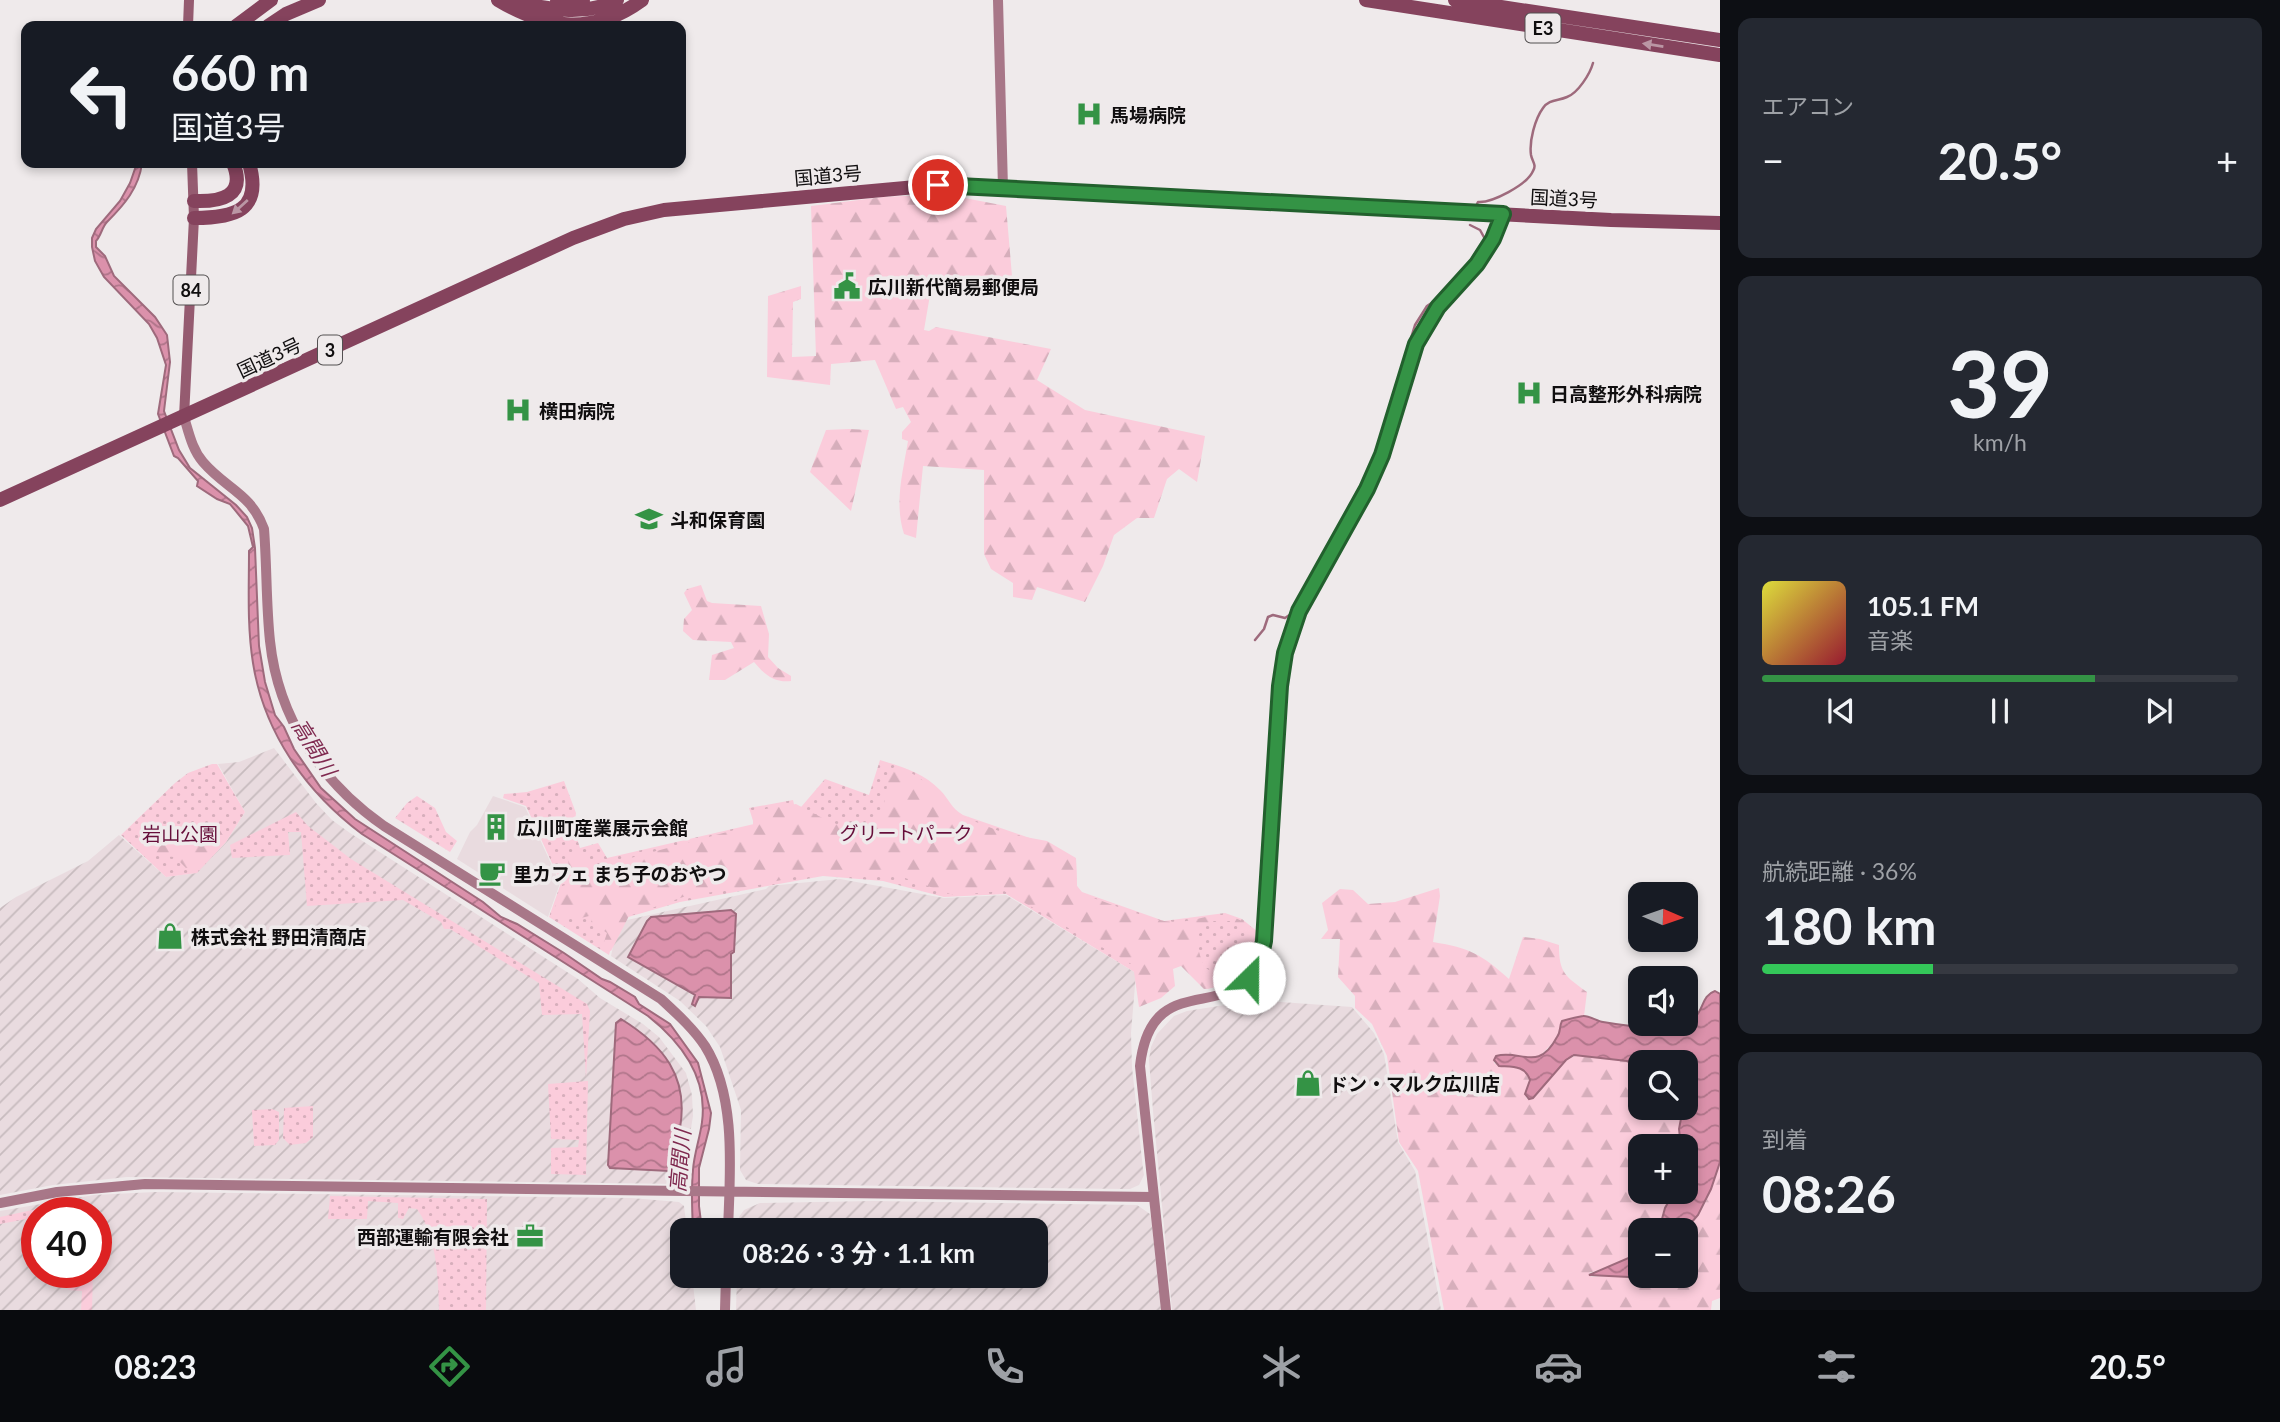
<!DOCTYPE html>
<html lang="ja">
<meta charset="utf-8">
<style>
:root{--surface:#171b24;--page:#242831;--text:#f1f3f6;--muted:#9ea1a6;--line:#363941;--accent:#349345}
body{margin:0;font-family:Lato,"Noto Sans JP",sans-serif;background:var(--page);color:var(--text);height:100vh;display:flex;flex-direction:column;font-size:26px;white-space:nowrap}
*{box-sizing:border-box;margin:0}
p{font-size:23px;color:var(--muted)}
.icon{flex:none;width:38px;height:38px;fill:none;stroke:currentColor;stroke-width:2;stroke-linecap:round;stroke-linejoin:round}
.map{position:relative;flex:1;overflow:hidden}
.panel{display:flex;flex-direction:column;gap:18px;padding:18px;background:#0d0f14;width:560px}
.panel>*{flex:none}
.banner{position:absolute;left:21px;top:21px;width:665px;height:147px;border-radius:14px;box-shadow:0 4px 10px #0003;background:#171b24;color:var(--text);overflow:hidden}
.needle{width:46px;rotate:92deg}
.fabs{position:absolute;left:1628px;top:882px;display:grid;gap:14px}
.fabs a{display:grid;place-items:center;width:70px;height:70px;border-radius:14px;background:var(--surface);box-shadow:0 4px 10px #0003;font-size:35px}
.speed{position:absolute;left:21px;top:1197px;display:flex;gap:14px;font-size:35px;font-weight:700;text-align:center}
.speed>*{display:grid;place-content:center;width:91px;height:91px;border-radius:50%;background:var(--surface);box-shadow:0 4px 10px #0003;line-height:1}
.speed .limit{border:10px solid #d22;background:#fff;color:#111}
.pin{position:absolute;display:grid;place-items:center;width:60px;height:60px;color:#fff;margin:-30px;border:4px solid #fff;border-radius:50%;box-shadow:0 2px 7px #0007}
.me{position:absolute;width:77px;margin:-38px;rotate:23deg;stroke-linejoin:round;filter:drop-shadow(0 0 5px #0008)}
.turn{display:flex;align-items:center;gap:24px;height:147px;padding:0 35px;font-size:32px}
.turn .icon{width:91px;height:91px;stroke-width:2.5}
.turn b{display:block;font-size:49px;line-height:60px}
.big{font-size:52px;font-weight:700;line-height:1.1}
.panel .card{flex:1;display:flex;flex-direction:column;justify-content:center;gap:10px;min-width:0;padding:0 24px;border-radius:14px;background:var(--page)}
.panel .dial{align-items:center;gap:0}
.dial b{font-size:91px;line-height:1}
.song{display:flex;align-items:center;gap:21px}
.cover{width:84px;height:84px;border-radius:10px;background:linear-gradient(135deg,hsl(60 70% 55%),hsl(350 70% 35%))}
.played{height:7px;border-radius:4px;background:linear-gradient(90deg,var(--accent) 70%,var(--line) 70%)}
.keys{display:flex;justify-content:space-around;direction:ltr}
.heat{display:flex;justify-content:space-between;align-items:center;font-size:38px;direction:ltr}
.charge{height:10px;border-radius:5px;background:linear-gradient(90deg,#34c759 36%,var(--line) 0)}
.trip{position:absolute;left:670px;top:1218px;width:378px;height:70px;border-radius:14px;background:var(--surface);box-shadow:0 4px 10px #0003;font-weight:700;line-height:70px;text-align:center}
.tabs{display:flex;height:112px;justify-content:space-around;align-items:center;background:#090b0e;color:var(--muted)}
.tabs .icon{width:49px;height:49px}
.tabs .on{color:var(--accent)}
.tabs b{font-size:32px;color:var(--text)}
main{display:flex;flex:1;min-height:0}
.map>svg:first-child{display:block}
.built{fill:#e9dbdf}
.industrial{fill:url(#industrial-furrows);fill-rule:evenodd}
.grass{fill:url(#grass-dots)}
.forest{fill:url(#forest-firs);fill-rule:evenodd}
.garden{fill:url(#garden-furrows)}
.water{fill:url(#water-waves);stroke:#9e6a7c;stroke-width:2}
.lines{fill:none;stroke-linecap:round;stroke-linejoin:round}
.stream{stroke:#9e6a7c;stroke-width:2.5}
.secondary{stroke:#a87788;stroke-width:10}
.primary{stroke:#955b70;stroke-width:10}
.highway{stroke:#85435d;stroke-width:14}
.oneway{fill:#ba96a4}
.route-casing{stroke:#22602d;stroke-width:18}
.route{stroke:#349345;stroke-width:12}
.labels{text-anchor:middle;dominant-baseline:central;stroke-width:7;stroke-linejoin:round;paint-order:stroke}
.shield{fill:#efeaeb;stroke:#535051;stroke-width:2}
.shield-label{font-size:18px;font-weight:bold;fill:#100e0f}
.poi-label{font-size:19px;font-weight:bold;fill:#100e0f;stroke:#efeaeb;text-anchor:start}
.street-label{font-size:19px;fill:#100e0f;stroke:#efeaeb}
.park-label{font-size:19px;fill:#660e3a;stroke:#efeaeb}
.water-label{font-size:21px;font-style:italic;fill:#7f294f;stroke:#efeaeb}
</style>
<main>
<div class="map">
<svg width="1720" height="1310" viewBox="0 0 1720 1310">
<defs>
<pattern id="industrial-furrows" width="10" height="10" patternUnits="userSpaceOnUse" patternTransform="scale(1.75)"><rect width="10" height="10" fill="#e9dbdf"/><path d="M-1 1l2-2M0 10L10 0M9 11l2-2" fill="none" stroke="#c7bbbe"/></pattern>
<pattern id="grass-dots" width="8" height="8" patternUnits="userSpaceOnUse" patternTransform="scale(1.75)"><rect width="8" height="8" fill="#fbccdb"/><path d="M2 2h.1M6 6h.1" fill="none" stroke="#d6aebb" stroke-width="1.8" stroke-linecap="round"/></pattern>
<pattern id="forest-firs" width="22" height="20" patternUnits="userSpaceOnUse" patternTransform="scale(1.75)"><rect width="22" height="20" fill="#fbccdb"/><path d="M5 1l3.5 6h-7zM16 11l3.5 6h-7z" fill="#d6aebb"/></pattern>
<pattern id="garden-furrows" width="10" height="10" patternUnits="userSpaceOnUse" patternTransform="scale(1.75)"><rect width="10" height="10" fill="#fbccdb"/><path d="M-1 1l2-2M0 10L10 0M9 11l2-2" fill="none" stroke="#d6aebb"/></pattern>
<pattern id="water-waves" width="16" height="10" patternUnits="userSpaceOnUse" patternTransform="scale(1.75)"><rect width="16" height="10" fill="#db91ab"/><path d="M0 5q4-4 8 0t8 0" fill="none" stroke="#b0758a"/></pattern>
</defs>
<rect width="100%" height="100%" fill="#efeaeb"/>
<path class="built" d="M493 796 525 807 560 883 548 917 457 859 470 832 477 825Z"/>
<path class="industrial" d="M274 748 316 803 332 820 350 833 578 979 600 998 643 1024 659 1037 686 1073 692 1095 693 1116 683 1177 680 1184 127 1177 53 1185 0 1195V908L16 897 88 861 119 835 166 877 196 873 226 842 245 812 218 764 239 762Z
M840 879 944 898 1006 895 1136 973 1131 1033 1132 1067 1143 1169 1144 1175 1139 1185 1130 1189 1037 1188 758 1184 746 1180 740 1170 741 1110 720 1047 706 1026 680 1001 611 956 618 922 766 889 769 886Z
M1236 999 1352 1007 1374 1033 1384 1054 1398 1142 1415 1171 1441 1310H1172L1153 1111 1149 1060 1151 1047 1157 1034 1174 1016 1187 1011 1225 1005Z
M155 1192 631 1198 679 1202 684 1206 687 1230H682V1276H692L696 1310H0V1211L94 1195ZM37 1213H96V1272H37Z
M873 1201 1137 1205 1150 1214 1151 1217 1161 1310H736L737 1276H1036V1230H739V1217L744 1210 760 1203Z"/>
<path class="grass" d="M880 760C902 767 924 773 940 790 949 799 951 808 963 815L1047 844 1076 861 1077 886 1082 892 1164 921 1225 913 1242 919 1259 933C1250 964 1241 982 1207 989L1184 964 1163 966 1159 987 1006 894 944 897 883 881 823 876 680 902 618 920 609 955 549 917 561 883 526 806 503 798 504 794 527 792 564 781 576 813 574 829 580 848 598 843 607 858 754 824 749 808 793 800 796 813 825 779 869 795Z
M212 764H217L245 812 226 842 197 873 166 877 121 835 175 783 188 773Z
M417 796 435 808 446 832 457 841 450 852 395 818 407 803Z
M296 812 308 826 351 859 587 1004 590 1011 586 1078 582 1014 542 1015 539 983 450 929H444L441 922 403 900 307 906 301 832H288L290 855 232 858 230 845Z
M588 1081 586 1175 551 1174V1148L578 1147 579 1140 551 1139 548 1084Z
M313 1106V1137L306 1143 290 1145 283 1138 284 1108Z
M272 1109 279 1112V1140L275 1145 254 1146 252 1110Z
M330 1196 487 1199 486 1310H439C438 1275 437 1238 417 1209L409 1208 403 1219 398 1218V1203L368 1201 367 1219H328Z
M83 1199 90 1207 59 1213H37V1217L0 1224V1217Z"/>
<path class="forest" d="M944 194 1006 206 1012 276 996 287 948 283 931 289 924 330 929 331 936 327 1051 349 1037 380 1085 410 1205 436 1197 482 1179 469 1167 479 1154 518H1137L1114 535 1103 566 1085 602 1037 587 1032 600 1013 597V583L991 569 984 554V470L923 466 916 538 904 534C894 503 903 472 908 441L902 439V432L911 422 903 407 896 409 875 360 831 364 830 385 767 377 768 296 801 286V299L793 302 792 357 816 356 811 206 883 197Z
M849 429 869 430 851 511 810 472 826 430Z
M701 585 707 601 712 603 761 606 769 634 768 657 778 668 791 676V681C774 683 764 674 754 662L725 680H709L712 655 734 648 731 642 693 640 683 631 684 619 692 610 684 593 687 589Z
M894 767 904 768 934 788 961 816 1004 833 1047 841 1076 858 1077 886 1081 894C1107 902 1134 914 1160 920 1202 930 1216 896 1259 933 1250 964 1237 986 1204 989L1181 966 1173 969 1175 986 1161 998 1139 1007 1133 965 1004 891 953 895 891 873 795 877 759 885 686 896 629 916 611 951 602 948 607 933 591 922 593 915 581 918 552 916 562 886 572 883 567 855 577 851 597 867 753 825V811L796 804 830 822 856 830 883 809 889 775ZM1213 921H1230L1244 927C1251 944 1240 960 1228 972L1214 973 1204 967C1197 947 1191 932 1213 921Z
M201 823 216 824 224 837C218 853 204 868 186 868L175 857 148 855 145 848 137 847 133 840C148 835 161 829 175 839L183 835 189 824Z
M1439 888 1440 896 1433 942C1470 948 1481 954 1509 979L1523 937 1540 939 1559 945C1559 973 1565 976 1587 992L1584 1016 1561 1022 1559 1036 1538 1058H1525L1500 1054 1494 1059V1063C1504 1070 1528 1062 1529 1080 1529 1086 1526 1092 1526 1098L1531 1099 1536 1096 1567 1059C1582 1050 1623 1060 1640 1065V1108H1683L1679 1135 1681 1146H1640V1192H1674L1664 1208 1658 1230H1640V1253L1628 1260 1589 1273 1591 1277C1616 1274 1639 1278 1663 1285L1665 1284 1663 1276H1685V1230C1704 1214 1714 1185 1720 1162V1298L1712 1301 1711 1310H1444L1418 1171 1399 1142 1387 1056 1372 1024 1355 1008V996L1338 977 1340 939H1321L1328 930 1322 903 1340 889 1353 890 1368 904 1395 902Z"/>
<path class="garden" d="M69 1272H93L92 1310H81L82 1291 68 1290Z"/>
<path class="water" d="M137 163H142C139 188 124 205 107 222 102 227 101 236 96 241V247L105 256 114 276 155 317 167 335 170 362 164 411 179 450 190 468 236 505 247 517 252 528 255 548 259 646 265 682 275 715 284 727 294 749 321 788 355 819 483 902 501 917 517 924 564 953 602 979 610 982 635 997 639 1004 670 1024 698 1063 711 1113 709 1129 699 1168V1206L702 1230H693C692 1210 691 1190 693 1170 694 1154 700 1138 702 1122 708 1077 682 1043 648 1016L362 834C306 792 264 733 253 663 247 626 249 588 249 551L253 547 248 526 230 504 217 499 197 486 198 481 178 458 174 456 158 414 166 365 157 338 149 324 104 277 95 261 92 247V238L96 229 120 201 130 183Z
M731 910 736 914 734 952 731 954V998L699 997 695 1006 692 1004 695 995 628 957 647 921 651 917Z
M1715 991 1720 994V1162L1711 1189 1698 1215 1685 1230H1659L1665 1208 1674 1192H1685V1146H1681L1679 1129 1683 1108H1685V1062H1640L1638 1066 1627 1061 1574 1055 1566 1060 1533 1098 1529 1099 1525 1094 1530 1080C1525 1065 1512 1067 1499 1066L1494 1060 1496 1056C1521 1049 1538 1073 1557 1037 1561 1032 1559 1027 1562 1021 1568 1019 1577 1017 1583 1016 1588 1015 1597 1021 1603 1022 1626 1026 1655 1030 1679 1025 1708 1019 1697 997 1715 991Z
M621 1019C663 1045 689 1076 680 1128L676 1129 675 1153 669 1171 610 1168 608 1165 616 1023Z
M1640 1253V1276H1663L1665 1284 1629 1277 1589 1275Z"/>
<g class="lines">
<path class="stream" d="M1477 204 1478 202C1492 203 1527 185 1533 171 1537 165 1532 161 1531 155 1529 141 1535 119 1543 108 1549 99 1558 101 1567 97 1578 93 1590 74 1593 63
M1305 588 1373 463 1415 325 1427 306 1433 302 1471 260 1485 239 1480 230 1470 225
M1255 640 1264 629 1268 617 1273 615 1285 618 1291 614 1302 594"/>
<path class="secondary" d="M998 0 1003 188
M184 417C189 433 192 449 203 462 226 489 251 493 264 529 267 567 266 604 270 641 278 718 322 783 384 826L661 999C676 1013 693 1028 705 1046 737 1097 730 1172 728 1230
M0 1203 57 1192 145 1184 1153 1197
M725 1310 726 1276
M1166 1310 1140 1066C1151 967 1229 1025 1258 964 1269 941 1268 889 1269 863 1272 804 1278 745 1280 686L1285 654 1293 626 1306 596 1367 489 1382 455 1416 344 1438 307 1477 264 1493 239 1503 214"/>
<path class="primary" d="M188 26 189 0
M184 417 194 218 192 163"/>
<path class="highway" d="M498 0C548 30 594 35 642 0
M557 0H583
M1366 0 1720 55
M1455 0 1720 40
M512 1C546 9 585 17 617 0
M236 26 271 0
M268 26 286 14 319 0
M194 201C220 202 247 197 233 163
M194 218C234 218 263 211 249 163
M0 500 573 238 624 219 664 210 938 185 1611 220 1720 223"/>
</g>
<defs><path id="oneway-solid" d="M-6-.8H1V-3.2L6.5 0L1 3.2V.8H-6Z" transform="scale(1.75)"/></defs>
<g class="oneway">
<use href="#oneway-solid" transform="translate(1653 45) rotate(-171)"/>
<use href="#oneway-solid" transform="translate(240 207) rotate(138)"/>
</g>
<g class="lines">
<defs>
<path id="route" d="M938 185 1503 214 1493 239 1477 264 1438 307 1416 344 1382 455 1367 489 1299 611 1285 653 1280 686 1264 941 1259 963 1249 978"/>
</defs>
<use href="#route" class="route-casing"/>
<use href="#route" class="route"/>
</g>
<defs>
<symbol id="hospital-bare" viewBox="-9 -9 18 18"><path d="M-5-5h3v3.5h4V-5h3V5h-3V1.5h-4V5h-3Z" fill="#349345" stroke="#efeaeb" stroke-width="2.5" paint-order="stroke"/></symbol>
<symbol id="civic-bare" viewBox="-9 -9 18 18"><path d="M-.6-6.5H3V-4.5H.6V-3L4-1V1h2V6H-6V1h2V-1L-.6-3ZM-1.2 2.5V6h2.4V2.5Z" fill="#349345" stroke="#efeaeb" stroke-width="2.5" paint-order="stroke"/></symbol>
<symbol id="school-bare" viewBox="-9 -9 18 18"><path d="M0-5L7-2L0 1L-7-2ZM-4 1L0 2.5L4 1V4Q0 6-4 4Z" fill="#349345" stroke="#efeaeb" stroke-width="2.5" paint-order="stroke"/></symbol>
<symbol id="building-bare" viewBox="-9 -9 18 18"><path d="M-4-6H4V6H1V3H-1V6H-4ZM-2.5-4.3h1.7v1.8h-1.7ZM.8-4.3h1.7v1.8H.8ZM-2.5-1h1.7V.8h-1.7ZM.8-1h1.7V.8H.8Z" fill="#349345" stroke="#efeaeb" stroke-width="2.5" paint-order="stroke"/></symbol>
<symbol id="cafe-bare" viewBox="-9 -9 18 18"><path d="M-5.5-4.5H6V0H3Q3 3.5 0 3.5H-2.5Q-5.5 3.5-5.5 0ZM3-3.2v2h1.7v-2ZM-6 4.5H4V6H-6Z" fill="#349345" stroke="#efeaeb" stroke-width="2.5" paint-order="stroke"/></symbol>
<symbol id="shop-bare" viewBox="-9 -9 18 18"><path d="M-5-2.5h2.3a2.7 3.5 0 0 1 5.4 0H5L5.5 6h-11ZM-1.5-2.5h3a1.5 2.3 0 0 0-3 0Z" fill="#349345" stroke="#efeaeb" stroke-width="2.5" paint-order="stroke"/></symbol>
<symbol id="office-bare" viewBox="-9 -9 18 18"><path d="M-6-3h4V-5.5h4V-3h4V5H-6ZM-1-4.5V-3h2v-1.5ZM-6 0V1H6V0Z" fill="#349345" stroke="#efeaeb" stroke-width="2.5" paint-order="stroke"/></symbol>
</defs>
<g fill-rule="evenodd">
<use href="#hospital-bare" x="1070" y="95" width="38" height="38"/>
<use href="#civic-bare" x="828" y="267" width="38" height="38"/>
<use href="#hospital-bare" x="1510" y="374" width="38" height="38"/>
<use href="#hospital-bare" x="499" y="391" width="38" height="38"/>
<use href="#school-bare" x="630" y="500" width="38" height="38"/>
<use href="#building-bare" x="477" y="808" width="38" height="38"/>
<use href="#cafe-bare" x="473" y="854" width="38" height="38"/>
<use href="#shop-bare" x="151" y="917" width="38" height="38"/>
<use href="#shop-bare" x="1289" y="1064" width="38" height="38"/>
<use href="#office-bare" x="511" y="1217" width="38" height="38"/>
</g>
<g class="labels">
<g class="shield">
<rect x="1525.5" y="13.5" width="35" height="29" rx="5"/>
<rect x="173.5" y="275.5" width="35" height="29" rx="5"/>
<rect x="318" y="335.5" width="24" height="29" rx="5"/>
</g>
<g class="shield-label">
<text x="1543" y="28">E3</text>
<text x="191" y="290">84</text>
<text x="330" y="350">3</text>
</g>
<g class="poi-label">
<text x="1110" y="114">馬場病院</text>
<text x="868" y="286">広川新代簡易郵便局</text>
<text x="1550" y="393">日高整形外科病院</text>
<text x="539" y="410">横田病院</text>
<text x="670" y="519">斗和保育園</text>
<text x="517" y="827">広川町産業展示会館</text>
<text x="513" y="873">里カフェ まち子のおやつ</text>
<text x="191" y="936">株式会社 野田清商店</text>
<text x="1329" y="1083">ドン・マルク広川店</text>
<text x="509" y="1236" text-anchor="end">西部運輸有限会社</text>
</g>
<g class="street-label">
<text transform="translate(828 175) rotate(-5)">国道3号</text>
<text transform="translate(1564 198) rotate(3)">国道3号</text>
<text transform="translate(269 357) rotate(-25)">国道3号</text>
</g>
<g class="park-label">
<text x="906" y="832">グリートパーク</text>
<text x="180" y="833">岩山公園</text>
</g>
<g class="water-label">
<text transform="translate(315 747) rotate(58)">高間川</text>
<text transform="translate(679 1161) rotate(-85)">高間川</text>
</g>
</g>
</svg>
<div class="fabs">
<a><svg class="needle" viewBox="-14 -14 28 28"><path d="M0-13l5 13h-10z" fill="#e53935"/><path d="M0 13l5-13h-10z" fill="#9ea1a6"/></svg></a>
<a><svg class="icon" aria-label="sound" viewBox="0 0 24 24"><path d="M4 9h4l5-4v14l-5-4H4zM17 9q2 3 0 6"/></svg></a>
<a><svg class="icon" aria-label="search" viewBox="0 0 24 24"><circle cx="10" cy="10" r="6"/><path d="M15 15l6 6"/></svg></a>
<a>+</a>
<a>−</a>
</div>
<div class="speed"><div class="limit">40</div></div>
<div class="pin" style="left:938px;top:185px;background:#d93025"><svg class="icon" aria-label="arrive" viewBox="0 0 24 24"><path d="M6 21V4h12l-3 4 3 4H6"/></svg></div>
<svg class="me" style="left:1249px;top:978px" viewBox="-20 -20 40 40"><circle r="19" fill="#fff"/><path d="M0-13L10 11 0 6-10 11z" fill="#349345"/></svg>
<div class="trip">08:26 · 3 分 · 1.1 km</div>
<div class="banner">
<div class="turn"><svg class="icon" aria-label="left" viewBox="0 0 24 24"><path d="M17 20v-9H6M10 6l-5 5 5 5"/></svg><div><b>660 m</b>国道3号</div></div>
</div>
</div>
<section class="panel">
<div class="card"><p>エアコン</p>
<div class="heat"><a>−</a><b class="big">20.5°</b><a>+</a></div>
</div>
<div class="card dial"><b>39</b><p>km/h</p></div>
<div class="card">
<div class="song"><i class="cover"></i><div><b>105.1 FM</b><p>音楽</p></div></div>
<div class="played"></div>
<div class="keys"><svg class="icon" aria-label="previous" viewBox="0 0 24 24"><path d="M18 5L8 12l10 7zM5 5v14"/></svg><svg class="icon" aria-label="pause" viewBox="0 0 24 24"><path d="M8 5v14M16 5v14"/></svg><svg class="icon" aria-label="next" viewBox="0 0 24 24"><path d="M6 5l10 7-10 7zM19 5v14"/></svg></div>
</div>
<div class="card"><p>航続距離 · 36%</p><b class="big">180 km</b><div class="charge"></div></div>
<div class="card"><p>到着</p><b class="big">08:26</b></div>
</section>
</main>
<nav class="tabs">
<b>08:23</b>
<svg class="icon on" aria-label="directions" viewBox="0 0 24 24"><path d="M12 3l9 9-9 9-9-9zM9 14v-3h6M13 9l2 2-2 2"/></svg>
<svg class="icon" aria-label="music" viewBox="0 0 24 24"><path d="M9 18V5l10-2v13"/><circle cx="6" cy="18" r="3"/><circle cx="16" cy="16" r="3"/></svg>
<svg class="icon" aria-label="phone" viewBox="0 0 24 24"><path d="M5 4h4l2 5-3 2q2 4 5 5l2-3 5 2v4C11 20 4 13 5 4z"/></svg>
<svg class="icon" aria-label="climate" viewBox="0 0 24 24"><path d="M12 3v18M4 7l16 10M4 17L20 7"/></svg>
<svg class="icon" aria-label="car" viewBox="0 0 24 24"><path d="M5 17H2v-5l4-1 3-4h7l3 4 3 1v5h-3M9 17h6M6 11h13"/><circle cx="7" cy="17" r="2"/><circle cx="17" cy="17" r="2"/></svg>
<svg class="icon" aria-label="filters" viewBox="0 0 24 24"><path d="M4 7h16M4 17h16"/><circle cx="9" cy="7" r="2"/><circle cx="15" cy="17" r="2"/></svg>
<b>20.5°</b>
</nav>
